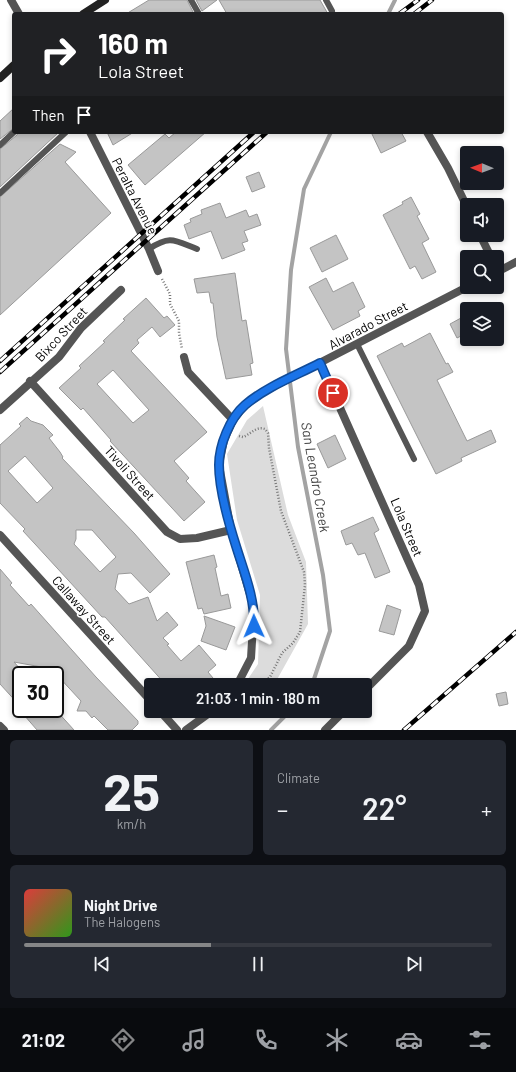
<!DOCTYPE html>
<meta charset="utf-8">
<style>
:root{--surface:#171b24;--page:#242831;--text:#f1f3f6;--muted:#9ea1a6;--line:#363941;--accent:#858687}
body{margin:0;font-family:Barlow,sans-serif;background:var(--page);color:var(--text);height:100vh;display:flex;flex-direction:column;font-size:15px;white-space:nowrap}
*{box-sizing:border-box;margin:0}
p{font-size:13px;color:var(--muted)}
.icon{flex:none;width:22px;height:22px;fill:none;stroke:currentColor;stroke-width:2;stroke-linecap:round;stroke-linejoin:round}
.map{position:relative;height:730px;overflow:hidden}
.drawer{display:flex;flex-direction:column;gap:10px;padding:10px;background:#0d0f14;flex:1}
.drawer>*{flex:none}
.guide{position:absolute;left:12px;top:12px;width:492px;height:122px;border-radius:4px;box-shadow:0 2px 6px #0003;background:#202124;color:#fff;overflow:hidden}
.needle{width:26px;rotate:271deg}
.controls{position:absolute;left:460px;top:146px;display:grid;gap:8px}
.controls a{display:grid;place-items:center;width:44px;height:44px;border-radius:4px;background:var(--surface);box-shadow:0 2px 6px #0003;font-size:20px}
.speed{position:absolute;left:12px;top:666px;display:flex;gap:8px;font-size:20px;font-weight:700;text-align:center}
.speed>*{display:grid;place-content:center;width:52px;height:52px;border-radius:50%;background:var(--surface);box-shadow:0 2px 6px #0003;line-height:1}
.speed .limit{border:2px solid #111;border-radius:6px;background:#fff;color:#111}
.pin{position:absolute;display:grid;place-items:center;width:34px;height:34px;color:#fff;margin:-17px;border:2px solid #fff;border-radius:50%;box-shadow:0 1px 4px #0007}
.me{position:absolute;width:44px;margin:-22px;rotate:359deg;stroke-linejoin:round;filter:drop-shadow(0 0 3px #0008)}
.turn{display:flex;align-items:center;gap:14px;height:84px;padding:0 20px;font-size:18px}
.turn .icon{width:52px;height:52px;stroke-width:2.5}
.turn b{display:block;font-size:28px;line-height:34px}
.then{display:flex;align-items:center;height:38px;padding:0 20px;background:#0003;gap:8px;font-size:15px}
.big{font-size:30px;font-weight:600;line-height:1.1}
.drawer .card{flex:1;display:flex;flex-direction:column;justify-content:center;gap:6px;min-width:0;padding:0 14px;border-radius:6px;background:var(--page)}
.drawer .dial{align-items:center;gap:0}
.dial b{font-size:52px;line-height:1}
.song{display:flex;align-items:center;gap:12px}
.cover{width:48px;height:48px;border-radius:6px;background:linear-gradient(135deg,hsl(0 70% 55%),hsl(110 70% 35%))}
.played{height:4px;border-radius:2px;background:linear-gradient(90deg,var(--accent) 40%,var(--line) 40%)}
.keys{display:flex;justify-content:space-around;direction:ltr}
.heat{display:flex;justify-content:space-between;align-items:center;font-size:22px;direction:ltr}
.drawer .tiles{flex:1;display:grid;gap:10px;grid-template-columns:1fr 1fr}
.card:last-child{grid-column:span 2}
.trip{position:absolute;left:144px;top:678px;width:228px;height:40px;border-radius:4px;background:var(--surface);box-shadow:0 2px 6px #0003;font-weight:600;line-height:40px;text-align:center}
.tabs{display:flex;height:64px;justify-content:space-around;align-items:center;background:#090b0e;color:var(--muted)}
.tabs .icon{width:28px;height:28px}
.tabs .selected{color:var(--accent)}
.tabs b{font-size:18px;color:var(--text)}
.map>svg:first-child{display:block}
.green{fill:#dcdcdc}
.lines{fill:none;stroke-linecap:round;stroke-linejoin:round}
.stream{stroke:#a3a3a3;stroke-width:4}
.building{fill:#c4c4c4;stroke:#999;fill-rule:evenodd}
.path{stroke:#777;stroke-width:2.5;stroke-dasharray:1 2;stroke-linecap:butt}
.lane{stroke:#555;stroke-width:6}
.street{stroke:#555;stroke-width:8}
.secondary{stroke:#222;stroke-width:8}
.rail-casing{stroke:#000;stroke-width:4.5}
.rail{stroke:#fff;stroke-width:3;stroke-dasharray:9;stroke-linecap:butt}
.route-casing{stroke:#114b97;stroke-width:10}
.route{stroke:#1a73e8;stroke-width:7}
.labels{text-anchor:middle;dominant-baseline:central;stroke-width:3;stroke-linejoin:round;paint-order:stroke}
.street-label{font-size:13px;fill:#000;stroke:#fff}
.water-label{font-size:14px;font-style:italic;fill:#444;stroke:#fff}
</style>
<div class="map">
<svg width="516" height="730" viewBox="0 0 516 730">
<rect width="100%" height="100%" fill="#fff"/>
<path class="green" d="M263 406 288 515 306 562 308 624 274 685H244L258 664 260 595 237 520 227 454 247 420Z"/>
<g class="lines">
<path class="stream" d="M388 14 395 0
M312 685 330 631 323 575 298 447 286 349 291 270 304 189 331 132
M271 730 290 711"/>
</g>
<path class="building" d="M149 0H187L194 14H126Z
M196 0H217L202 11Z
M219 0H320L328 14H227Z
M14 108V128L0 139V121Z
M18 132H59L0 187V149L17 135Z
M107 132H134L113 145Z
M176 132H206L145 185 128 165 165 134 169 138Z
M371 132H401L406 141 381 153Z
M60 144 76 152 65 162 111 213 0 315V197Z
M259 172 265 187 252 192 246 177Z
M411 197 420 214 417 216 429 239 422 243 436 272 422 279 415 266 410 269 383 215 403 204 402 202Z
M220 203 226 218 246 210 249 217 257 214 261 225 244 231 248 241 242 243 245 250 222 259 211 231 189 239 184 225 191 222 190 219 202 214 201 210Z
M336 235 348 259 322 272 310 248Z
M235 273 242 321 246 320 253 363 250 364 252 375 226 379 217 337 213 303H211L209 292 197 293 194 279Z
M326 278 333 292 353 282 365 307 358 311 360 316 333 330 309 287Z
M146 298 164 318 167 316 175 325 160 337 152 327 137 340 139 343 131 351 207 432 174 461 189 478 186 481 205 502 184 521 110 441 111 440 83 408 81 410 59 388 81 368 79 366 105 342 103 341 125 320 123 319ZM113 370 149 410 133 423 97 384Z
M461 318 467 333 457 338 450 324Z
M430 333 446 364 448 363 453 372 437 380 467 441 491 430 496 442 461 458 462 461 436 474 377 356 402 343 404 347Z
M27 417 31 421 43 425 53 435 49 438 60 452 63 457 62 458 134 533 170 574 150 593 131 573 118 574 115 589 129 604 148 597 157 621 167 612 178 625 163 638 169 644 167 645 181 661 199 645 216 665 208 672 213 678 206 685H166L105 617H102L35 544 23 531 25 529 0 503V445L21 426 19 424ZM25 456 53 488 37 503 8 471ZM76 530H92L116 557 100 572 74 544 76 539Z
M335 435 346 459 328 468 317 444Z
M373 517 379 530 374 533 390 572 375 578 365 553 358 555 352 543 346 545 341 531Z
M214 555 217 567 215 568 221 596 228 594 231 608 204 614 202 608 198 609 186 562Z
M0 569 12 583 10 585 29 606 31 604 96 677 138 721V724L132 730H108L94 716 92 718 86 711H77L81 701 57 675H53L47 668 14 662 21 670V707L0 684Z
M387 605 401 610 394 635 379 631Z
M204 616 235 627 226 650 201 641 206 626Z
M506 692 508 704 499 706 496 694Z
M30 709H55L74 730H37L24 715Z"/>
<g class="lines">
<path class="path" d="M162 279 170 294V304L179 321V333L182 349
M239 436 243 437C251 434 256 426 265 429L268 433 269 448 281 511 304 572 305 585 300 632 293 643 282 653 270 677 265 681H259"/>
<path class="lane" d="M191 0 199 14
M326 0 332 11
M0 145 14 132
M0 193 66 132
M149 249C170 235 174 240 197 249
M357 344 414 459"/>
<path class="street" d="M11 0 19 14
M90 132 149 249 158 271
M427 132 448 168 467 207
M480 235 491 257
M497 272 516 262
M184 357 188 372 233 420
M320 363 419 585 425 611 409 646 365 690
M30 381 167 532 180 539 197 538 231 530
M0 410 59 357 81 328 121 290
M0 535 151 701
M237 685 251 658 254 608 231 530 219 465 224 440 233 420 245 405 265 391 467 287
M160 711 177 730
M0 726 4 730
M186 730 212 711
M325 730 344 711"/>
<path class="secondary" d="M83 14 105 0
M0 78 14 65"/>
<defs>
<path id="rail" d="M399 14 418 0
M414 14 432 0
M0 361 254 132
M0 372 267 132
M404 730 516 632"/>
</defs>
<use href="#rail" class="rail-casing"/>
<use href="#rail" class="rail"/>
</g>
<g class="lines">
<defs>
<path id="route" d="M254 626C255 598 244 572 236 546 229 524 219 487 219 465 219 445 230 418 245 405 266 387 295 376 320 363L333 393"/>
</defs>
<use href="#route" class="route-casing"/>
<use href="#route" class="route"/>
</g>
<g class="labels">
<g class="street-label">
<text transform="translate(135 196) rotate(63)">Peralta Avenue</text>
<text transform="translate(368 325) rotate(-28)">Alvarado Street</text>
<text transform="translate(61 334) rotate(-47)">Bixco Street</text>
<text transform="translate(130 473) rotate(48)">Tivoli Street</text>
<text transform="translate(407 527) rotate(67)">Lola Street</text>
<text transform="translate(84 610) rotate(48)">Callaway Street</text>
</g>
<g class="water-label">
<text transform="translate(316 477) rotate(80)">San Leandro Creek</text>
</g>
</g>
</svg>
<div class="controls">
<a><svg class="needle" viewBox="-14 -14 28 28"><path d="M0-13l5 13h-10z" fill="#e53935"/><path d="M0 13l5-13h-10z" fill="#9ea1a6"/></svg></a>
<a><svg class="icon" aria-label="sound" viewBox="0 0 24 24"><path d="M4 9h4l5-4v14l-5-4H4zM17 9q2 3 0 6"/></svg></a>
<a><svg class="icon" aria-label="search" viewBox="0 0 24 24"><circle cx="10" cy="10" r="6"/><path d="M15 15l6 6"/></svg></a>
<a><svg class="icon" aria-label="layers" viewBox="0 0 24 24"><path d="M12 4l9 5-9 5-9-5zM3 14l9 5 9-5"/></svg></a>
</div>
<div class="speed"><div class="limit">30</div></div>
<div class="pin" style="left:333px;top:393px;background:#d93025"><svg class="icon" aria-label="arrive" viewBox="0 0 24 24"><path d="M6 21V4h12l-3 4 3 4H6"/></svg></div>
<svg class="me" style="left:254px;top:626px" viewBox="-20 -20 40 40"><path d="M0-17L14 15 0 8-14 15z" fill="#1a73e8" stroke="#fff" stroke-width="4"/></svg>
<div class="trip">21:03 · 1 min · 180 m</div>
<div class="guide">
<div class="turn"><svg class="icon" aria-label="right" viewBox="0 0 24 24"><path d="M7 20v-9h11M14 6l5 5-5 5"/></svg><div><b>160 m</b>Lola Street</div></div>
<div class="then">Then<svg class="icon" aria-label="arrive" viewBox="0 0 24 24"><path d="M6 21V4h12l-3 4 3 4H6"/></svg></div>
</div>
</div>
<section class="drawer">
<div class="tiles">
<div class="card dial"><b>25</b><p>km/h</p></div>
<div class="card"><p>Climate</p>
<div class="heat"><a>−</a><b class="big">22°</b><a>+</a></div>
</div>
<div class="card">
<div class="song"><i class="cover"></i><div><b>Night Drive</b><p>The Halogens</p></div></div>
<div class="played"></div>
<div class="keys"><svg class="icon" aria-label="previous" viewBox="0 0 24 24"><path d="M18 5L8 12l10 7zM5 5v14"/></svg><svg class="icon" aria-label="pause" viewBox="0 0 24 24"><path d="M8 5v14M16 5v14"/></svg><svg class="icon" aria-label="next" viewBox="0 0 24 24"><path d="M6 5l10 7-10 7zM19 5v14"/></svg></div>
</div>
</div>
</section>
<nav class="tabs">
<b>21:02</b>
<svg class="icon selected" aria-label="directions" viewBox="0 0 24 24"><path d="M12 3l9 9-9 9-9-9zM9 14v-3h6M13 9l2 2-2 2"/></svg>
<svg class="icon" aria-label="music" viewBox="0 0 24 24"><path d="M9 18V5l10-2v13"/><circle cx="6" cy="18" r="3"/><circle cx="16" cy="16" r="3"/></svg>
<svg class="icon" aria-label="phone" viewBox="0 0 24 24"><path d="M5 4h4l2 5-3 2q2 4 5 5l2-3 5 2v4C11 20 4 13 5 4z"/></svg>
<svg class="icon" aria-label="climate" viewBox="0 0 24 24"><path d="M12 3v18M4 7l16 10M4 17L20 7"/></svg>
<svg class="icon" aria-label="car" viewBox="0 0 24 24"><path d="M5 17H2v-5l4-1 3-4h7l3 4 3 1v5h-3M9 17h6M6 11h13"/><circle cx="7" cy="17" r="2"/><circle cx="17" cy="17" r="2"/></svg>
<svg class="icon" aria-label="filters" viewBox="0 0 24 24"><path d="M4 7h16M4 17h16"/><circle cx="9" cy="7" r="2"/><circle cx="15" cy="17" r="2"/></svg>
</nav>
